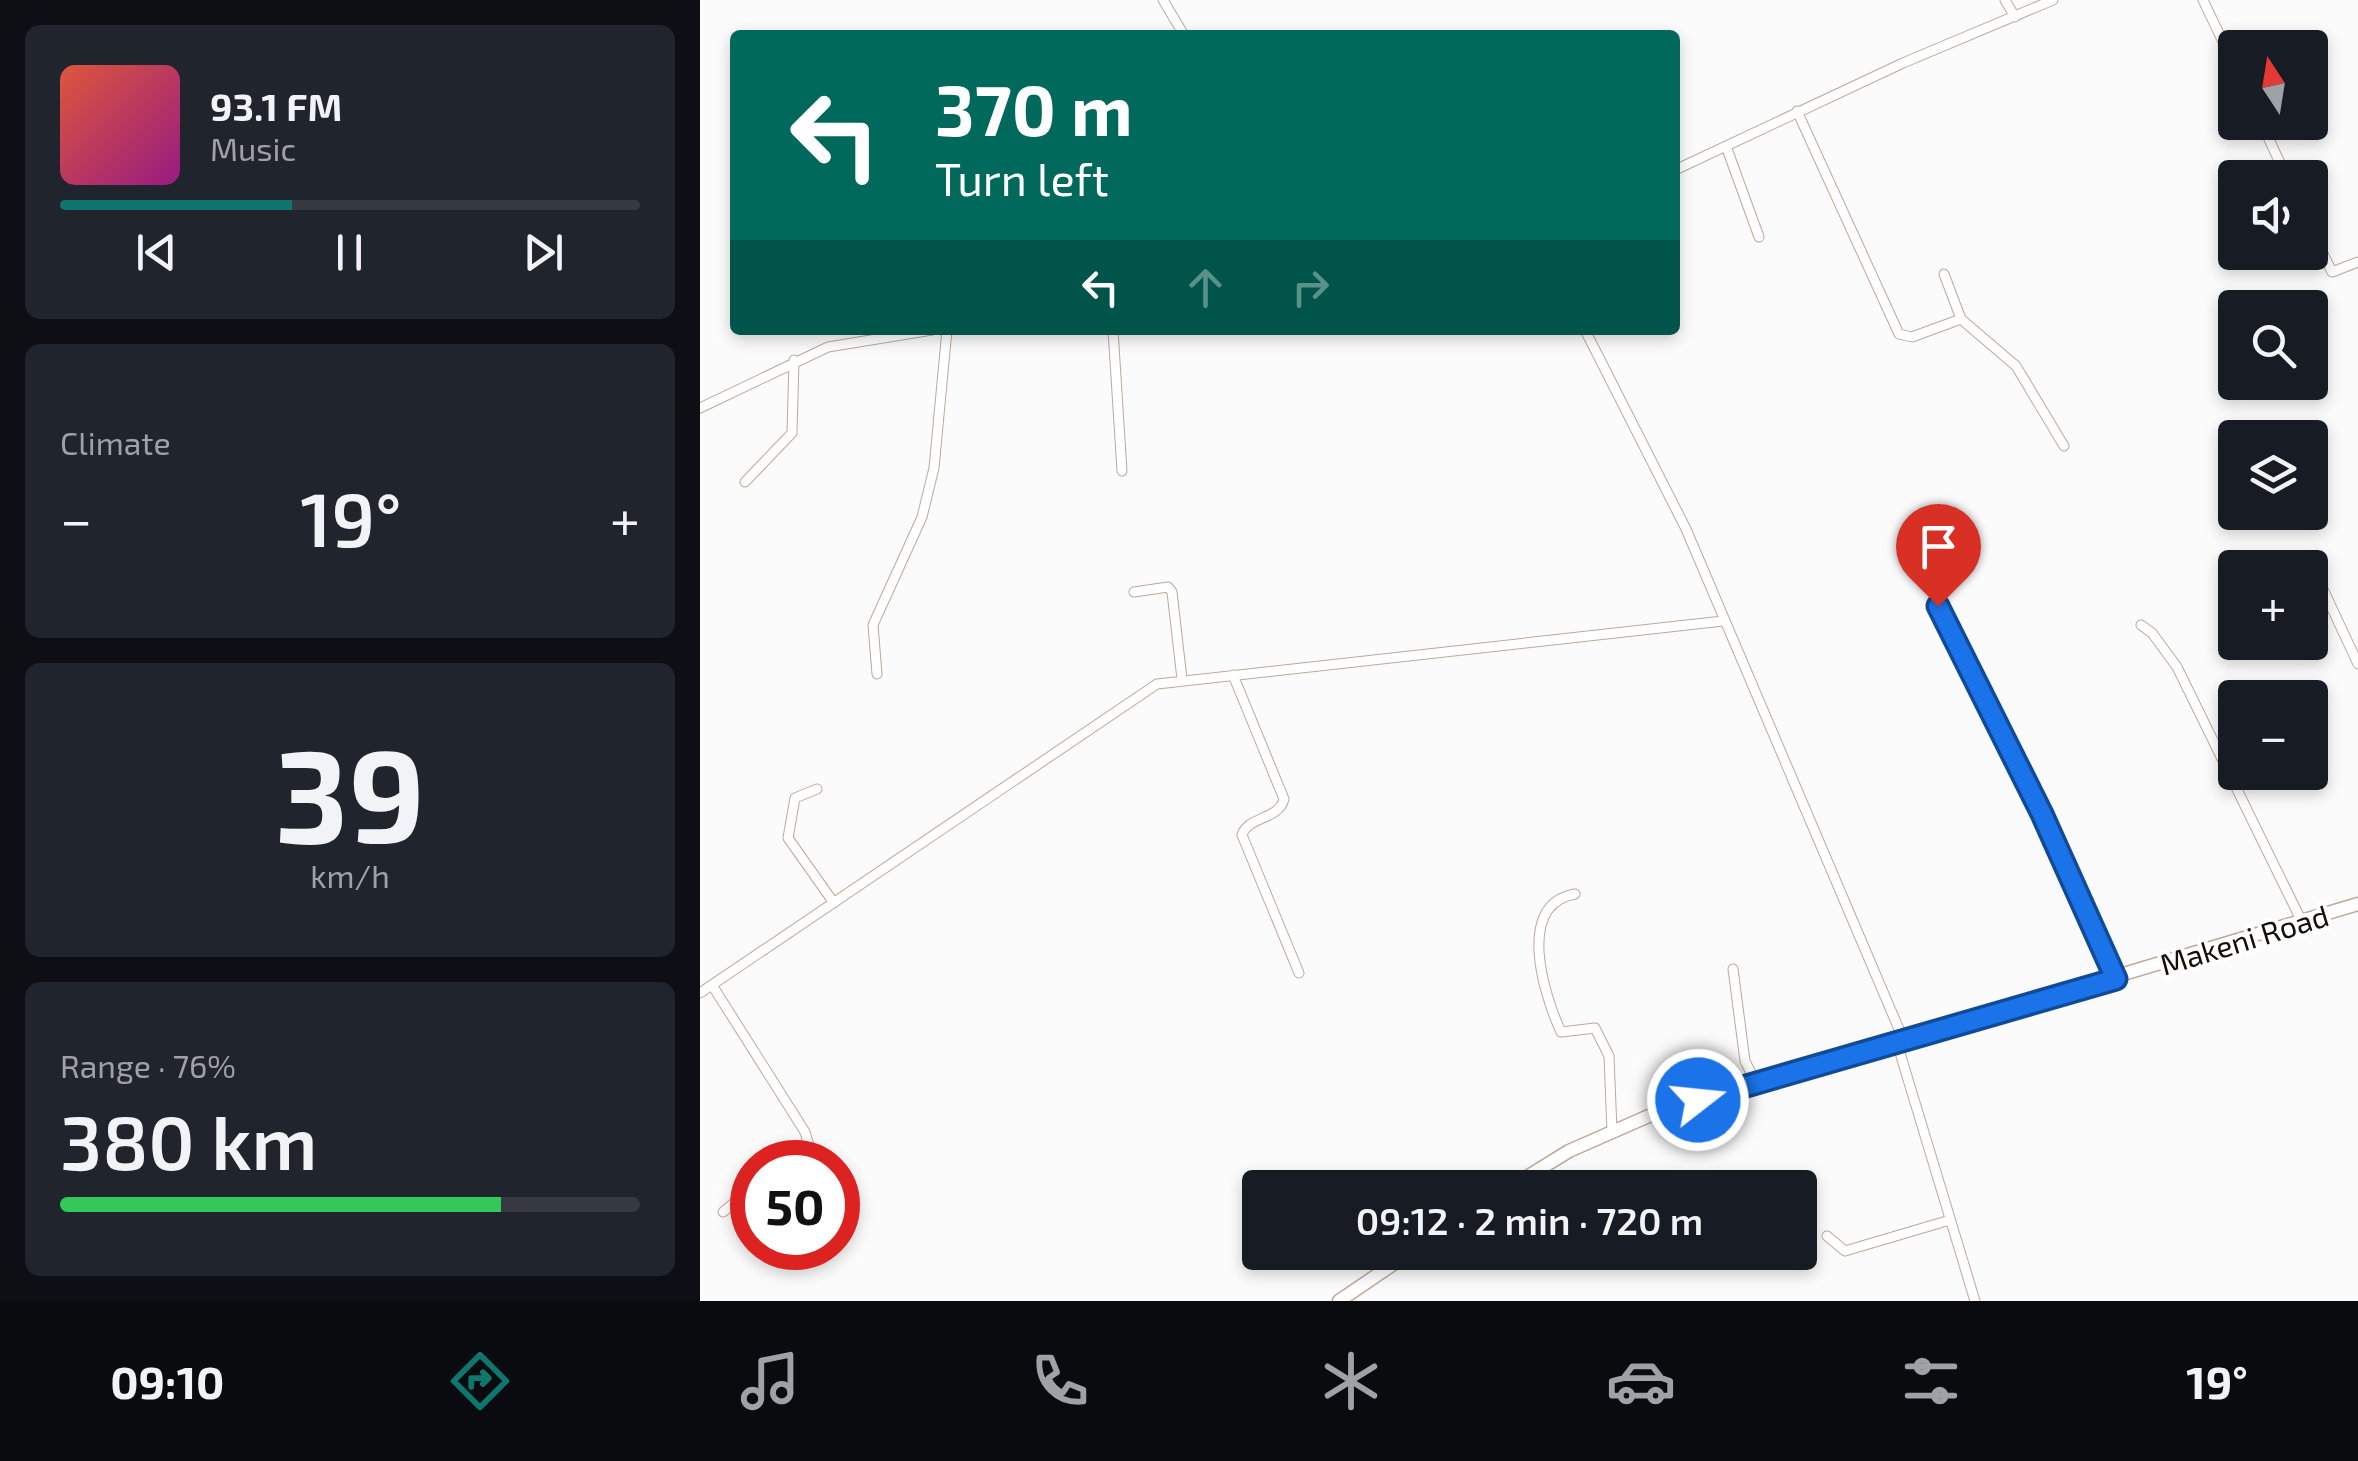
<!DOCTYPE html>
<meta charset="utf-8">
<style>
:root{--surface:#171b24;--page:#20242c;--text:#f1f3f6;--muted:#9ea1a6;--line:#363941;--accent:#0f766e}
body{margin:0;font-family:"Exo 2",sans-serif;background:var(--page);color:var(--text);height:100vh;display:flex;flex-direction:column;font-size:38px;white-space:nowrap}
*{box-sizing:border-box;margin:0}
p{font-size:32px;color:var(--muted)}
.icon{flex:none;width:55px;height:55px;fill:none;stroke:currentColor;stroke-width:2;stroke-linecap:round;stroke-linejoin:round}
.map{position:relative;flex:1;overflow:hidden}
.details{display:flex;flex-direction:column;gap:25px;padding:25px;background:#0d0f14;width:700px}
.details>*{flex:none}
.hud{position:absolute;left:30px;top:30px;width:950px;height:305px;border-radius:10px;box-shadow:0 5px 15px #0003;background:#00695c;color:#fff;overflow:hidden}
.needle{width:65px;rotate:348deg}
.fabs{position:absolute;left:1518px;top:30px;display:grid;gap:20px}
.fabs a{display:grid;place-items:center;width:110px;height:110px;border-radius:10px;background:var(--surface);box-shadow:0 5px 15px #0003;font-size:50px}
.speed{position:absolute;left:30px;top:1140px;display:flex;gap:20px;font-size:50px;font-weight:700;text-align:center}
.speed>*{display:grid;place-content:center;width:130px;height:130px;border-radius:50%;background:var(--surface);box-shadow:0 5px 15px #0003;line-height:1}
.speed .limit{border:15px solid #d22;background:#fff;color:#111}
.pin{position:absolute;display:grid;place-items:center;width:85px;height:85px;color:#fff;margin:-102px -42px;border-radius:50% 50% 50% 0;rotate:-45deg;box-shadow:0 0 10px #0007}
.pin .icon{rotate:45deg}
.me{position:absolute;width:110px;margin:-55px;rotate:74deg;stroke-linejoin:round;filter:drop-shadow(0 0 8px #0008)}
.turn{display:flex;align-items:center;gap:35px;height:210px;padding:0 40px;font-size:45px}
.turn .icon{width:130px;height:130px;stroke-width:2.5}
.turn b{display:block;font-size:70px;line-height:85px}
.lanes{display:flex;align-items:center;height:95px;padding:0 40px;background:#0003;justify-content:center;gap:50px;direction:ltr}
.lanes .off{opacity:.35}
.big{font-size:75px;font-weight:600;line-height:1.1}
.details .card{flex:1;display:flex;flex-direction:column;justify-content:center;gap:15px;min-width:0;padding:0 35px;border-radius:15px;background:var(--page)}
.details .dial{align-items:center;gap:0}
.dial b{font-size:130px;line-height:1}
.song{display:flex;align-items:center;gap:30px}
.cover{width:120px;height:120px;border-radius:15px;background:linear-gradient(135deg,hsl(10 70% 55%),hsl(310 70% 35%))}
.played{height:10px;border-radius:5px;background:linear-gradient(90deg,var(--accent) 40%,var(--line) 40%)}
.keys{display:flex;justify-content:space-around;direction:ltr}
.heat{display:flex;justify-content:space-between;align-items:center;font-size:55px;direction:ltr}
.charge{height:15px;border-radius:8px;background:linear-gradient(90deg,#34c759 76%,var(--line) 0)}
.trip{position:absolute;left:542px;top:1170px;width:575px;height:100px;border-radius:10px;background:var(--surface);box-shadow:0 5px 15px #0003;font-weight:600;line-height:100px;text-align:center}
.tab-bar{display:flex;height:160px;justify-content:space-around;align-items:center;background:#090b0e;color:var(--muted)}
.tab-bar .icon{width:70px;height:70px}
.tab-bar .on{color:var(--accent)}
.tab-bar b{font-size:45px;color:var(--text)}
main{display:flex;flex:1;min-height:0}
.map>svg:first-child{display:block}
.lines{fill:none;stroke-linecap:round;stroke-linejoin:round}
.street-casing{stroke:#bfa89a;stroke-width:11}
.secondary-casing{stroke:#bfa89a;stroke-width:15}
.street{stroke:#fff;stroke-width:9}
.secondary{stroke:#fff;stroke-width:12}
.route-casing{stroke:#114b97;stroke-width:25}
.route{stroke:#1a73e8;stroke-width:18}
.labels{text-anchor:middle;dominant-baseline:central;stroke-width:8;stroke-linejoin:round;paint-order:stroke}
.street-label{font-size:30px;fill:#150d08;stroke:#fff}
</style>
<main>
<section class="details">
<div class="card">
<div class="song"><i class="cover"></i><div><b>93.1 FM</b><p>Music</p></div></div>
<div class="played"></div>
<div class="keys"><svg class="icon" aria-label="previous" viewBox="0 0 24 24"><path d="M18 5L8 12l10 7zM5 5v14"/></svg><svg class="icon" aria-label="pause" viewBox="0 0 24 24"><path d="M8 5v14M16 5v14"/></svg><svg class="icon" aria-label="next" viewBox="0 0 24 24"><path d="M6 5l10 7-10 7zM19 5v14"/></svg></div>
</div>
<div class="card"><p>Climate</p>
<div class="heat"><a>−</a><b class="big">19°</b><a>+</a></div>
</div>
<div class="card dial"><b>39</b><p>km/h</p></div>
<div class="card"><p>Range · 76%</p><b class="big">380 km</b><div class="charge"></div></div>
</section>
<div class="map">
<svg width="1658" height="1301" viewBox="0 0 1658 1301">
<rect width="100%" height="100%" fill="#fbfbfb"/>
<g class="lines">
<defs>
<path id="street" d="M463 0 484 35
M1305 0 1315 17
M1503 0 1535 67
M1097 111 1199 334 1212 337 1261 319
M1561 122 1587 178
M1026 146 1059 237
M975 170 1203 63 1353 0
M1610 227 1632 272 1658 262
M1244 274 1261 319 1316 366 1364 446
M413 330 422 471
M885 330 986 529 1204 1041
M0 408 128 347 232 330
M45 482 92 433 94 360
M1608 557 1658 664
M434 592 468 587 472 592 482 679
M1238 606 1343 814 1416 979
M1441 625 1452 633 1477 667 1602 922
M177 674 173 625 222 517 234 468 247 330
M533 675 584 799C579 820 548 816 542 835L599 973
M117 789 95 798 88 838 134 903
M875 894C815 904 844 995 861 1032L895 1028 909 1056 912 1131
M1033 969 1045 1061 1056 1083
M12 985 105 1132 110 1149 93 1162
M0 993 457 684 1023 621
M1197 1043 1275 1301
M23 1212 52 1188
M1127 1236 1145 1251 1250 1220"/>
<path id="secondary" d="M809 1188 869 1151 951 1115 1658 904
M639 1301 711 1252"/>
</defs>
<use href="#street" class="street-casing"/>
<use href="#secondary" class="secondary-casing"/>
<use href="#street" class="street"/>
<use href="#secondary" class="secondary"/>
</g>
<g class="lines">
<defs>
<path id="route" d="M998 1100 1416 979 1342 814 1238 606"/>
</defs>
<use href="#route" class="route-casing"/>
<use href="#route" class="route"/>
</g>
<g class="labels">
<g class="street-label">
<text transform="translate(1544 939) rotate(-17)">Makeni Road</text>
</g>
</g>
</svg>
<div class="fabs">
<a><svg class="needle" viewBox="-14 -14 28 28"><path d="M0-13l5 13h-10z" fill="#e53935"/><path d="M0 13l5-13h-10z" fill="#9ea1a6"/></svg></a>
<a><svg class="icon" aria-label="sound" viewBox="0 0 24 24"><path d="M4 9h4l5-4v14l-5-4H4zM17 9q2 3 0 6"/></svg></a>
<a><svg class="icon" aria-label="search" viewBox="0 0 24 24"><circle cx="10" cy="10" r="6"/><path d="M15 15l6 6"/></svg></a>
<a><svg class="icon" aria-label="layers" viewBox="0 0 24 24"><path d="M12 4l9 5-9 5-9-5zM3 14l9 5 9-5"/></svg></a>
<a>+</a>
<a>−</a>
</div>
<div class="speed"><div class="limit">50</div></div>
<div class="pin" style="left:1238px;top:606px;background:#d93025"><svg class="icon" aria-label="arrive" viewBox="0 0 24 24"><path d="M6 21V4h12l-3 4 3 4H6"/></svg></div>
<svg class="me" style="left:998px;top:1100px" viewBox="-20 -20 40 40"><circle r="17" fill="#1a73e8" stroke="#fff" stroke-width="3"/><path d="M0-11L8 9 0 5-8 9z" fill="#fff"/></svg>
<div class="trip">09:12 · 2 min · 720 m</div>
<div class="hud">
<div class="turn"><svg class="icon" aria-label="left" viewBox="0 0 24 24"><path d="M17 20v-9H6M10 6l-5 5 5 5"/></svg><div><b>370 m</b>Turn left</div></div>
<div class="lanes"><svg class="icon" aria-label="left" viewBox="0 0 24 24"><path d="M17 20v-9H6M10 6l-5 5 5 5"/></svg><svg class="icon off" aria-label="ahead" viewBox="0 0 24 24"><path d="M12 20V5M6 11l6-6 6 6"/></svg><svg class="icon off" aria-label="right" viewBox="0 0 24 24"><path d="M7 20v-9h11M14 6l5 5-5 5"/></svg></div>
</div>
</div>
</main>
<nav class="tab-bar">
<b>09:10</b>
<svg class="icon on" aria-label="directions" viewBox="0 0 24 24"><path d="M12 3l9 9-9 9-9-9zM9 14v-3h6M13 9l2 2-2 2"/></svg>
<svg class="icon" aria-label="music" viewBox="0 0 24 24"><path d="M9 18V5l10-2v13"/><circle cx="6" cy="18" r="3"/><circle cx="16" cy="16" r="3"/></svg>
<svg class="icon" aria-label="phone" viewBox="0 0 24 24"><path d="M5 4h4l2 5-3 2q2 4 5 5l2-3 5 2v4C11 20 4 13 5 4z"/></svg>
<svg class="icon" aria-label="climate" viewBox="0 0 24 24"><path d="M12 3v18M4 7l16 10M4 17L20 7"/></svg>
<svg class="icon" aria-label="car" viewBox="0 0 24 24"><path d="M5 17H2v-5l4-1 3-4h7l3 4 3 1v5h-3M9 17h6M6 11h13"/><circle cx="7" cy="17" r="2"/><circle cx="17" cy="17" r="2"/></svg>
<svg class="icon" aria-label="filters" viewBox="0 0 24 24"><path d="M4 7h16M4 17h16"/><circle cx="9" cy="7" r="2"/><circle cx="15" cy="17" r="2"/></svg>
<b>19°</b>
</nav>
